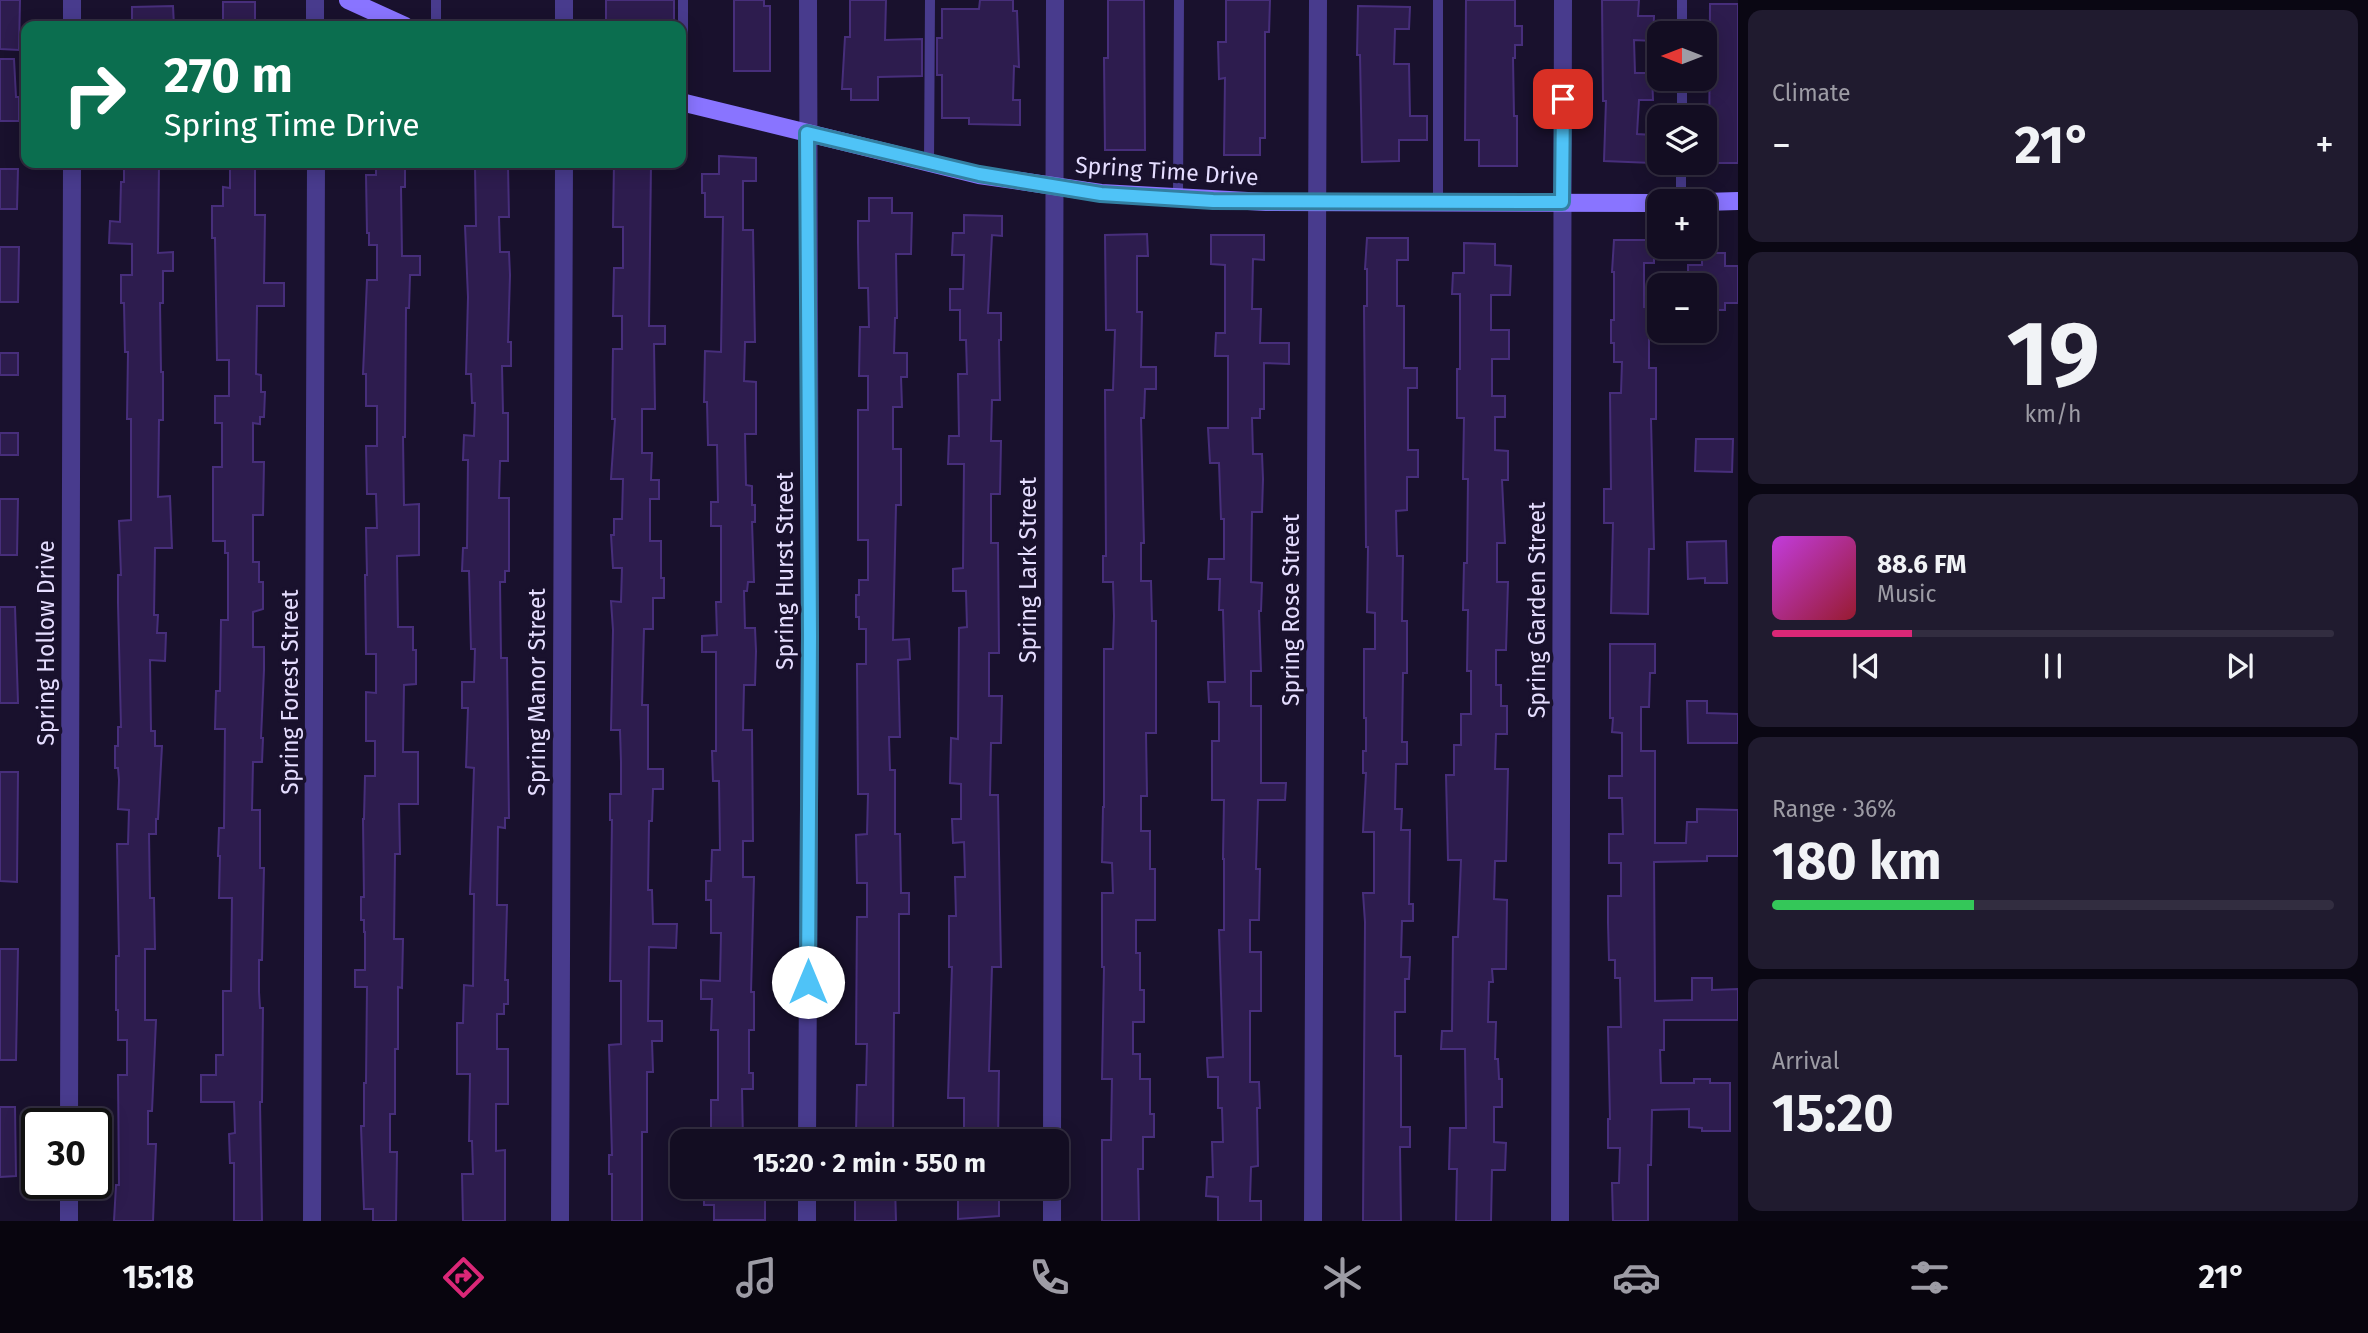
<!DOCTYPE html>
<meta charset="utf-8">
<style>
:root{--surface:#130d22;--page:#201b2f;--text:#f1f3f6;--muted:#9d9ca5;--line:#322d40;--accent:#db2777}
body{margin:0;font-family:"Fira Sans",sans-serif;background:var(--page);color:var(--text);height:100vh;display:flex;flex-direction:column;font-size:26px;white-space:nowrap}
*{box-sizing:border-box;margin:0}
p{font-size:23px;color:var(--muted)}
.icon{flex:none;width:38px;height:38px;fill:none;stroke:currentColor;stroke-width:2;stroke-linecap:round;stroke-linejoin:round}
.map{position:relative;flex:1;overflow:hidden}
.side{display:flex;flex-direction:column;gap:10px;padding:10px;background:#0a0713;width:630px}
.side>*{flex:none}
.hud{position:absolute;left:21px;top:21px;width:665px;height:147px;border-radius:14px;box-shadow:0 4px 18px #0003,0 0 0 2px var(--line);background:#0b6e4f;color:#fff;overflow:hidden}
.needle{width:46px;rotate:270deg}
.fabs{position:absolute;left:1647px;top:21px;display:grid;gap:14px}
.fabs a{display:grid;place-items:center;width:70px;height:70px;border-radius:14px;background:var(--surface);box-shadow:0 4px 18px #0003,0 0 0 2px var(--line);font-size:35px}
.speed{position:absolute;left:21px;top:1108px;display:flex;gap:14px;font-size:35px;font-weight:700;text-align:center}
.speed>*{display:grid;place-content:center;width:91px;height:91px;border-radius:50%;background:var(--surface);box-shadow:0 4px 18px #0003,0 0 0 2px var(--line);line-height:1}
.speed .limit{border:4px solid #111;border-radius:10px;background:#fff;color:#111}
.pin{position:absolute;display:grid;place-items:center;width:60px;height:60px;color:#fff;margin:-30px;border-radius:14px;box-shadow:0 4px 10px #0006}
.me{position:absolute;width:77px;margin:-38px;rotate:0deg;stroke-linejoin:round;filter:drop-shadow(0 0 5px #0008)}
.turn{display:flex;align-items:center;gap:24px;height:147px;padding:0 28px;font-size:32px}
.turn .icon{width:91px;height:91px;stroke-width:2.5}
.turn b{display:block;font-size:49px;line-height:60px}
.big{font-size:52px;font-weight:700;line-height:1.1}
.side .tile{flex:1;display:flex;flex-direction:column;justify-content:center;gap:10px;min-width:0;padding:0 24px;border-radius:14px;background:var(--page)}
.side .dial{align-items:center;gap:0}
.dial b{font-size:91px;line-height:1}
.song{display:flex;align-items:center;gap:21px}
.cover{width:84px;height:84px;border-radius:10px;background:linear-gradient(135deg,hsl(290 70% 55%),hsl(350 70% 35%))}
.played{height:7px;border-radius:4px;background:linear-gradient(90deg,var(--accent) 25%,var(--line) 25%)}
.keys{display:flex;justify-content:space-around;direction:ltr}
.heat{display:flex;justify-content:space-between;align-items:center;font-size:38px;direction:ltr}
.charge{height:10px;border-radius:5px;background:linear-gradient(90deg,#34c759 36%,var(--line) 0)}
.trip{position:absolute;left:670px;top:1129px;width:399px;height:70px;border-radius:14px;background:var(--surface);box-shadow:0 4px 18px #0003,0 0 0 2px var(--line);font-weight:700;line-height:70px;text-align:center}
.tabs{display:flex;height:112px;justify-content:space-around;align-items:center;background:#08050e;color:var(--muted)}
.tabs .icon{width:49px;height:49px}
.tabs .active{color:var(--accent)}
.tabs b{font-size:32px;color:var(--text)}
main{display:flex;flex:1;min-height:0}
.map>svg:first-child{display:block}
.building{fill:#2d1c4e;stroke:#472e7b;stroke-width:2}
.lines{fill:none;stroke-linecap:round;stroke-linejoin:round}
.lane{stroke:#483b8d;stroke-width:10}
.street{stroke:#483b8d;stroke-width:18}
.secondary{stroke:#8974ff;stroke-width:18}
.route-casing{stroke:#337fa1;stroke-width:18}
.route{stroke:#4fc3f7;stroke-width:12}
.labels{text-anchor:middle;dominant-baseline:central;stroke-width:7;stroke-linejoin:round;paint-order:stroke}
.street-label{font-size:23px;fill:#e5ddff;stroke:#19112d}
</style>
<main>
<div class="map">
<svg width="1738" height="1221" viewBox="0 0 1738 1221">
<rect width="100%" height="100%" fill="#19112d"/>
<path class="building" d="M0 0H20L19 50 0 49Z
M606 0H674V26H606Z
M734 0H764V6H770V71H734Z
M850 0H886L885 40 922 39V76L878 77V100H851V89H842L845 37H850Z
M980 0H1013V11H1017L1019 67 1014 66 1013 100H1020V125L969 124V118H942V75H937V38H942V9H979Z
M1108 0H1144L1145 150H1105L1104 58H1108Z
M1226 0H1270L1269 32H1265V138H1260V155H1224L1225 78 1219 79 1218 42H1226Z
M1466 0H1515V26H1522V45H1515V58H1513L1514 116H1517V166H1479V140H1465Z
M1602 0H1639L1638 16H1654L1653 41 1634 40 1635 73H1652L1653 100H1639L1637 134 1653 135 1652 163 1604 161 1606 101H1603Z
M223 2H255V26H223Z
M1710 4H1738V163H1709Z
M173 6 174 26H132V7Z
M1358 6 1410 7 1409 29H1395L1394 64H1409L1410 116H1427V140H1399V161L1362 162 1360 55H1357Z
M0 59H14L16 97H19V121H0Z
M719 156 756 158V181H743V230H753L755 342H745L744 381 756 382V434H745L746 485 752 486V505H755V522H752L754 582H748L747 591H744L745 628H755L756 651 755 685H744L743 730H752L753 841H743V877H754L751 992H754V1030H749V1073H753V1089H742L743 1141H711V1100H718V1030H711L712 999H701V980L720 981 721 933H711V900H706V881H711L712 850H720L719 781H713L712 751H716V652H702V636L717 635 716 602H721V526H711V502H718L717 445H708L707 402H704L705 351 721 352 723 217H705V193H702V174H719Z
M124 163H159L158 253 173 252V271H163V303H160L161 372H163V420H159L158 497 170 496 172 548H155L154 615H158L157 633H166L165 661 150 660 151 731H155V746H162L158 819H156V834H149L150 898H154L155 949H145V1020H156L152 1111H148V1144H156L153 1221H114L116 1185H119L118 1075H127V1040H118V1010H116V956H119L117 844H128L129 810 118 809 119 780 118 768H115V746H118V727H121L118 603V575H121L119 521 131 520V419H127L128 352H125L124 303H121V275H132V244L109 243 110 221 120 222 121 182H124Z
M230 163H255V215H265L264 283H284V306H257L256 374 261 375V392H265L264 417H260V424L253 423V462H264L263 515H253V562H259V582H263V609L253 612V647H264V670L261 738H263L262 762H253L252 810H260V868H264L262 960H259V992L260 1008H263L262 1102H260L262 1221H234V1163H230L229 1134 235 1133 234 1102H201V1075H216V1055H223V991H231L232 898H219L220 856H218L219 828H224L225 729H215L216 691H220L221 620H228V553H225V541H213V467H222V423H215V396H229V360H217L215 238H212V206H223V187L230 188Z
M376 163H405V187H401L402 256H420V275H410L409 308H406L405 437H403L404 505 419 504V555L397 556 398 627H413V650H416V684L404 685 403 752H418V804H399L400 854H395L394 939H403L402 988 398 987V1049H395V1114H390V1152H397L396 1221H373V1209H364L361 1126H364V1083H366L367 987H355V970H365V932H364V920H361V897H364L363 819H364L365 776H375V741H366V692L376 693V654H366L365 575H367L366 528H377L376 494H367L366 446H377V406H366V374H363L367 280H377V245H369V233H367L366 175H376Z
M614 163H651L649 326H665V344H654L655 409H642V453H652L651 480H659V499H650V541H661V578H664V598H653V629H644L642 705H648V769H663V789H653L652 821H649L648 890H652L653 924H677L676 948 649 947 648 1021H662V1041H652L653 1072H647V1132H642V1221H612V1174H609V1155H612L609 1045 621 1044V981H610L612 820H610V794H621V762L620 730H611L613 630 611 601 621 602 622 568H613L611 535H614V519H622L623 479H611L615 419H612L613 349H622V316H613L614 268H623V227H613Z
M508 166 509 217H499L500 252H509L510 275 508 342H511V366H502L503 413H508V461H500L499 498H509V571H505V582H500L501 658H507L509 818H505V828L498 827 497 905H507L505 980H508V1004H504V1014H497V1049H508V1104H496V1151L505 1150V1221H463L462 1174H473L472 1141H469L470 1074H457V1023H463L464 985 473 986 474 894H470L474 768 466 767 468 708H462V682H474L475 649H471L469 571H462L463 548H467L468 460H463L464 435 474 436 475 403H472L471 374H466L468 297 465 226H476L475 167Z
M0 169H18L17 209H0Z
M869 198H892V213H912L911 254H896L897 318H895L894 353H907V377H901L902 407H893V449H901V505H896L893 640 909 639 910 659 898 660 900 737H889L890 770H895V834H900L901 893H909V914H899V1013H894L893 1134 856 1133 857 1085H866L867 1044H856L857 917H867V883H857L856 835 867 834 868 794H858L857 664H866V629H859V617H856V595H859V580H868V540H858V410H868V376H859L860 327H869L868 288H859L858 243V221H869Z
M964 215 1002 216V236L992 235 988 313H1001V340H999L1000 400H992L991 441H1001L1000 494H991V543H998L999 653H989V696H1002L1001 743H991L990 795H998L1001 967H992L989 1071H999L998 1141H964V1098H948L952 967H949V916H956L955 877H965L964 842 953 843 952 819H961V784L950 783 951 738 958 739 959 628 967 627 966 591H953V569L963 568 964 464H948L949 436H959L958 374H967L966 340H960V310H950V289H963L964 255H952L953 233H964Z
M1147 234 1148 256H1137V312H1142L1141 367H1156V389H1145L1144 418H1141L1144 543H1141V581H1151L1152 621H1156V733H1146L1147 796H1141V831H1150V869H1155V920H1136V953H1140V990H1144V1022H1133V1054H1140V1079H1150V1114H1154V1137H1143V1169H1138L1139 1221H1102V1140H1111L1112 1079H1102L1104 967H1102V893H1113L1112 863 1102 862 1103 807H1104V649H1113L1114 616 1113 582H1103V556H1106L1105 390H1113L1115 330H1106L1105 235Z
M1211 235H1264V260L1253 259 1252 309H1261L1260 343H1289V364L1264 363V409H1260V418H1252L1253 454H1262L1263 479 1262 512H1252L1251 582 1262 583 1261 611H1259L1261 671H1251V706H1261V783H1286L1285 800H1258L1256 869H1260L1259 920H1250V952H1261V1011H1250V1082H1259L1260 1108H1257L1258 1166 1251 1167 1250 1201H1261V1221H1218V1197L1206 1196 1207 1177H1213L1212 1142H1223L1222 1108H1218V1077H1208L1207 1058 1223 1057 1219 930H1224V859H1223L1224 800H1212V741H1219V702H1209L1208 682H1225L1223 610H1219L1220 579H1208L1209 559H1224V519H1221L1219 463H1210L1208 428H1228V356H1215L1216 333H1225V265L1211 264Z
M1367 238H1408V260H1397V306H1404V368H1417V388H1408V450H1418V477H1407V510L1396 511 1397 556H1403L1402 621H1407V673H1403L1402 742H1407V764H1396L1395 809H1402L1401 830H1410L1409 904H1413V921H1402L1401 957H1410L1409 979H1405V1012H1395V1056H1401V1127H1410V1147H1400L1401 1221H1363L1365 922 1363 893H1374V832H1363L1366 773H1363V751H1366V718H1364V649H1375V613L1367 612 1368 547H1366L1364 306H1367V269H1365Z
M1614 240H1654V263H1644V307H1649V368H1656V419H1651L1654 549H1649L1648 614 1611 613 1613 523H1604V489H1611L1610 393H1621L1622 362H1614V343H1611V320H1614V272H1612Z
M1464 243 1495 244V265L1511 266 1510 295H1491V330H1509V359H1492V396H1505V417H1495V450L1508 451V480H1502L1505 543H1497V582H1508L1506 650H1496V685H1501V706H1507V734H1496L1495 769H1508L1506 861H1495L1494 899 1507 900 1506 969H1492L1493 982H1489L1488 1022H1496L1495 1059H1498L1499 1079H1502V1107H1494V1142L1506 1143 1505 1170H1492L1491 1221H1456L1457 1169H1449L1450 1128H1466L1465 1049H1441L1442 1031H1452L1453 937H1458L1461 860H1448L1446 775H1454V745H1461V714H1471V671H1467L1468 610H1463L1464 563H1467L1468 479H1463L1464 418H1457V369H1460V294H1452L1453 273H1464Z
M0 247H19L18 302H0Z
M1702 253H1725V266H1738V303H1725V310H1704V285H1688V265H1702Z
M0 353H18V375H0Z
M0 433H18V455H0Z
M1696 439H1733L1732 472 1695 471Z
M0 499H18L17 555H0Z
M1726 541 1727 583H1705V578L1688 579 1687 542Z
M0 607H15L18 703H0Z
M1610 644H1655V673H1650L1649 707H1641V751H1655V843H1686L1687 822H1697V809L1738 810V856H1707V861L1654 862 1655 1001 1692 1000V978H1712V990L1738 989V1020H1664V1050H1660L1661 1083H1694V1079H1710V1083H1730V1131H1702V1128L1689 1127V1109L1652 1110 1651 1165H1648V1221H1613L1612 1183H1619L1620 1148H1608V1119H1610L1608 1027H1621L1620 978H1615V960H1609L1608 923V896H1621V863H1609V834H1623L1622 798H1609V776H1622V733L1612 732 1613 718H1610Z
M1687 701H1707V713L1738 714V743H1688Z
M0 772H18L17 882 0 881Z
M0 949H18L16 1060H0Z
M0 1107H15L16 1176 0 1177Z
M704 1186H741V1197H765V1220H714V1205H704Z
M855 1186H895L896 1221H855Z
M958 1186H988V1195H999V1216L958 1219Z"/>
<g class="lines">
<path class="lane" d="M436 26V0
M1682 33V0
M683 103V0
M1682 117V79
M929 163 930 0
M1178 199 1179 0
M1681 201V163
M1438 203V0"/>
<path class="street" d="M315 0V26
M72 26V0
M564 26V0
M69 1124 72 163
M807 1141 810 637 808 0
M1052 1141 1055 0
M69 1221V1183
M312 1221 316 163
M560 1221 564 163
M807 1221V1186
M1052 1221V1186
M1313 1221 1318 0
M1560 1221 1563 0"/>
<path class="secondary" d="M348 0 405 26
M681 102 979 175 1101 193 1266 202 1659 203
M1704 202 1738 201"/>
</g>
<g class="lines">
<defs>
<path id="route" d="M808 982 810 636 807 133 979 174 1101 194 1213 201 1562 202 1563 99"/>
</defs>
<use href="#route" class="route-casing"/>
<use href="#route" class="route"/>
</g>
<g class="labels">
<g class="street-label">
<text transform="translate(1167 171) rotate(4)">Spring Time Drive</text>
<text transform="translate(1028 570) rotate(-90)">Spring Lark Street</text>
<text transform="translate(785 571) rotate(-90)">Spring Hurst Street</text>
<text transform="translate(1291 610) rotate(-90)">Spring Rose Street</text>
<text transform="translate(1537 610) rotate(-90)">Spring Garden Street</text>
<text transform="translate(46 643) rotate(-90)">Spring Hollow Drive</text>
<text transform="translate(290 692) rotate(-90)">Spring Forest Street</text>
<text transform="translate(537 692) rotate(-90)">Spring Manor Street</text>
</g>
</g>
</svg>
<div class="fabs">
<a><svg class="needle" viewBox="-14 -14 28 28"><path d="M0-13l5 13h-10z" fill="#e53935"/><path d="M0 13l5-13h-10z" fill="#9d9ca5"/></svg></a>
<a><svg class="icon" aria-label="layers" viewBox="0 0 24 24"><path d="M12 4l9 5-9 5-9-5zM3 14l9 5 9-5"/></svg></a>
<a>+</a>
<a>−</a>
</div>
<div class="speed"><div class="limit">30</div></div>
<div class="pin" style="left:1563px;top:99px;background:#d93025"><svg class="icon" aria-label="arrive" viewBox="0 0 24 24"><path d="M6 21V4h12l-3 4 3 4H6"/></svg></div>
<svg class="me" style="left:808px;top:982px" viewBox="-20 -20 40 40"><circle r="19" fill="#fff"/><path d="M0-13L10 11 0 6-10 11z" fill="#4fc3f7"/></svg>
<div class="trip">15:20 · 2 min · 550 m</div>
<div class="hud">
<div class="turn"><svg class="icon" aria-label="right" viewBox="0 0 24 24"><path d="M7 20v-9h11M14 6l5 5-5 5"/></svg><div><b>270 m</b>Spring Time Drive</div></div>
</div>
</div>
<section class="side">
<div class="tile"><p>Climate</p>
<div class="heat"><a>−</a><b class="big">21°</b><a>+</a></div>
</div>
<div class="tile dial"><b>19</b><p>km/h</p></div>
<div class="tile">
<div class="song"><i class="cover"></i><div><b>88.6 FM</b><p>Music</p></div></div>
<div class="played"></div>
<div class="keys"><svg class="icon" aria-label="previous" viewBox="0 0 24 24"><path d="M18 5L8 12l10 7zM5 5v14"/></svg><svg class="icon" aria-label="pause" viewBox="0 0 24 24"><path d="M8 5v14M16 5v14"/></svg><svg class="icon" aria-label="next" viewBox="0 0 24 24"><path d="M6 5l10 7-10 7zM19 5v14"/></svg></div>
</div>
<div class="tile"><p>Range · 36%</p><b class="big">180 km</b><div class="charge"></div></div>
<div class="tile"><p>Arrival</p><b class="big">15:20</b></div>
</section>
</main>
<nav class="tabs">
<b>15:18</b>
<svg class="icon active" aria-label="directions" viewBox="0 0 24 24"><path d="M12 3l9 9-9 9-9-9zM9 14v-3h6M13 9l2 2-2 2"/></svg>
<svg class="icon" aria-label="music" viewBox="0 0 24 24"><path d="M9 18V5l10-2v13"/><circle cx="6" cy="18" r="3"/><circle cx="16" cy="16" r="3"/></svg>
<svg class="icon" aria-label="phone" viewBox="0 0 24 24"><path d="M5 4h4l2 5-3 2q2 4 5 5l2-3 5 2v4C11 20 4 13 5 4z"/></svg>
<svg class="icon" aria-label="climate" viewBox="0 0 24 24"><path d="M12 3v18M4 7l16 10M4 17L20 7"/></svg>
<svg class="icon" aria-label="car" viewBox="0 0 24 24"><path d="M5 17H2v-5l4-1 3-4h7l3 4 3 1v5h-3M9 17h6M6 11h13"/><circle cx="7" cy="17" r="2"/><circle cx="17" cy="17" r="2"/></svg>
<svg class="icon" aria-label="filters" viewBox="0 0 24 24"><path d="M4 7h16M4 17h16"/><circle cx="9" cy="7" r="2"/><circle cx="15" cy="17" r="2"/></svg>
<b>21°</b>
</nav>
